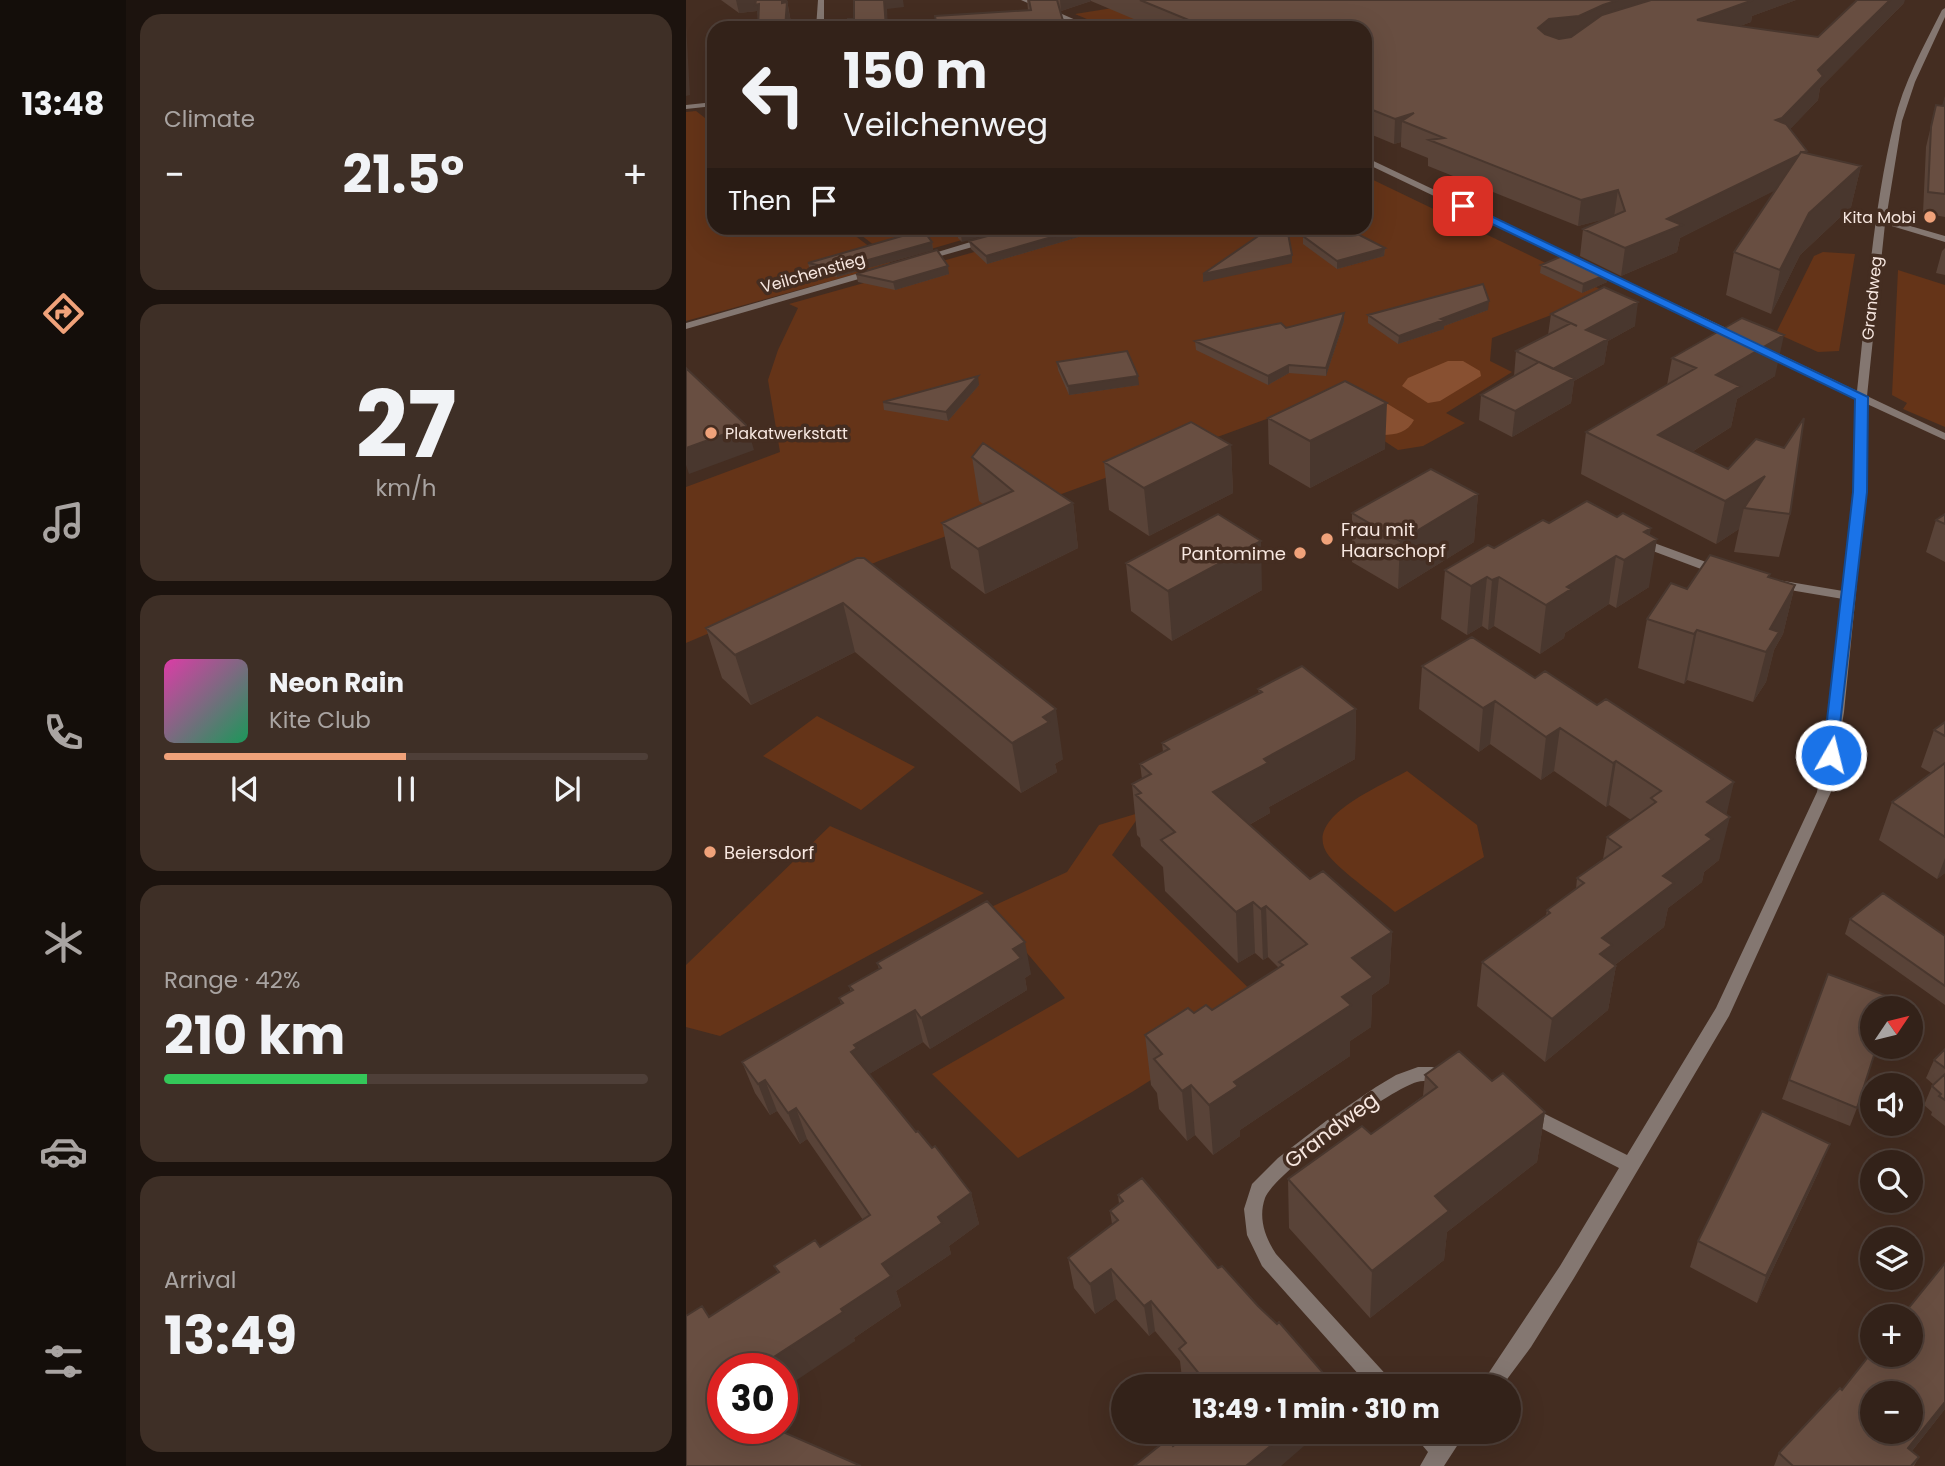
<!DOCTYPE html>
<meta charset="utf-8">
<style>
:root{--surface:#332219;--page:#3e2f26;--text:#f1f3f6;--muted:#a9a4a2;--line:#4e3f38;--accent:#f0a27a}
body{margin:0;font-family:Poppins,sans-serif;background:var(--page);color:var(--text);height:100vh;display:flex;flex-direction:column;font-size:26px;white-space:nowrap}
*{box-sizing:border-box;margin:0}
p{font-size:23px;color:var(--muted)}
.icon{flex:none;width:38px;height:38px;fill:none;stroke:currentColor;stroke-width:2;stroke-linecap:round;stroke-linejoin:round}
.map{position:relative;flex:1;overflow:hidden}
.details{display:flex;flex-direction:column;gap:14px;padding:14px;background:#1c130e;width:560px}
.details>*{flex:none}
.banner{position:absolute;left:21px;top:21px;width:665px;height:214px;border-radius:21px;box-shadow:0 7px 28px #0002,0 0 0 2px var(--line);background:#332219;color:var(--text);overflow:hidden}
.needle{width:46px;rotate:55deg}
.fabs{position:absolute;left:1174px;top:996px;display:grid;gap:14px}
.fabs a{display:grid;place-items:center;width:63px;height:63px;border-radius:50%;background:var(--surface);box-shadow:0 7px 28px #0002,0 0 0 2px var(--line);font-size:35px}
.speed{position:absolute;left:21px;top:1353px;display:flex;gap:14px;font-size:35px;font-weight:700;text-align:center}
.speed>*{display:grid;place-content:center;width:91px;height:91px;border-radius:50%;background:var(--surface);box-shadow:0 7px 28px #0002,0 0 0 2px var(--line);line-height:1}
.speed .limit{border:10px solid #d22;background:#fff;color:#111}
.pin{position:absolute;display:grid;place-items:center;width:60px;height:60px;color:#fff;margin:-30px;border-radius:14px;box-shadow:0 4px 10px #0006}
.me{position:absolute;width:77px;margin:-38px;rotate:8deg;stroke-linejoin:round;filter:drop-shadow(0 0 5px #0008)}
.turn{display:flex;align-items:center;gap:24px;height:147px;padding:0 21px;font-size:32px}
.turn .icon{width:91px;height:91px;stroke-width:2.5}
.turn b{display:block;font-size:49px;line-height:60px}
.then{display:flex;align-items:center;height:66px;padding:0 21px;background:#0003;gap:14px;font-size:26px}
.big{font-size:52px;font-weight:700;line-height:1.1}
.details .widget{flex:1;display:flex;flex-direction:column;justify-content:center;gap:10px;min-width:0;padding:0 24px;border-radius:21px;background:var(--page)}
.details .dial{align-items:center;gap:0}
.dial b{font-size:91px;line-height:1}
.song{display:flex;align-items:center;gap:21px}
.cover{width:84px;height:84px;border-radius:10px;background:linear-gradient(135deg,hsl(320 70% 55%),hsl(150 70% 35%))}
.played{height:7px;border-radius:4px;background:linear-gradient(90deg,var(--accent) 50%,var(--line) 50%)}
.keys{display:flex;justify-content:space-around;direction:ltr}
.heat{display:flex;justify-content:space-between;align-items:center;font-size:38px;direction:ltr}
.charge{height:10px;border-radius:5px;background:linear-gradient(90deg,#34c759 42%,var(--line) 0)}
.trip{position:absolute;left:425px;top:1374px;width:410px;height:70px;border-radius:35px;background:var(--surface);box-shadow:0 7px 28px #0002,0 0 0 2px var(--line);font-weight:700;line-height:70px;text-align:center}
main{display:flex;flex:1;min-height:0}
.menu{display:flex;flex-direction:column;width:126px;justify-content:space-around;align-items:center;background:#140e0a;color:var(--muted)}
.menu .icon{width:49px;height:49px}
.menu .on{color:var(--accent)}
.menu b{font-size:32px;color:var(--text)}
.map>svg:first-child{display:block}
.green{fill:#653418}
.water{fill:#885031}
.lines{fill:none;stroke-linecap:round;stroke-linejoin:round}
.street{fill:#847771;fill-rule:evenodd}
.wall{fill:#594338}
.shaded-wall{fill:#49372e}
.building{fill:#684e41;stroke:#49372e;stroke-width:2;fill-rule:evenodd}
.route{fill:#1a73e8;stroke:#114b97;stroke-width:2}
.poi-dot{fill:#f0a27a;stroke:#442d21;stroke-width:2.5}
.labels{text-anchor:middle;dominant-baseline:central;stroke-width:7;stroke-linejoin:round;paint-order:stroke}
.far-poi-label{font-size:16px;fill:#f7e7e0;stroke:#442d21;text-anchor:end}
.far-street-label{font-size:16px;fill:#f7e7e0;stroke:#442d21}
.poi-label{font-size:18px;fill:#f7e7e0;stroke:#442d21;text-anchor:start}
.near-street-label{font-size:21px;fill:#f7e7e0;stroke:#442d21}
</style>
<main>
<nav class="menu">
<b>13:48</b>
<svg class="icon on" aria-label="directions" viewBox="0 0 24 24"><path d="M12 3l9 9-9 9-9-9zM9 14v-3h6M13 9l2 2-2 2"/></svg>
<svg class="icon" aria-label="music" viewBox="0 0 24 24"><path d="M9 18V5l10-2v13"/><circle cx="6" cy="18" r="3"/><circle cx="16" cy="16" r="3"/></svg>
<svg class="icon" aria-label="phone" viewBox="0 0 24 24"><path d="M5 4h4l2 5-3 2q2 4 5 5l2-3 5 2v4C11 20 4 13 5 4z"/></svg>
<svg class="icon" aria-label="climate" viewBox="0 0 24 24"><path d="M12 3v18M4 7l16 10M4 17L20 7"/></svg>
<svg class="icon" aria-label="car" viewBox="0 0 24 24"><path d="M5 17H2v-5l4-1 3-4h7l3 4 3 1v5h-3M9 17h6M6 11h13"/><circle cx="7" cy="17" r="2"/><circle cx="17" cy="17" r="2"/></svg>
<svg class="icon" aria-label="filters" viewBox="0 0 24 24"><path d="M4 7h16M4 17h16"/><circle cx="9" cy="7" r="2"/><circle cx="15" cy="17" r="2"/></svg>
</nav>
<section class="details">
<div class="widget"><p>Climate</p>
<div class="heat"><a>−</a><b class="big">21.5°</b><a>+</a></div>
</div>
<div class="widget dial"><b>27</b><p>km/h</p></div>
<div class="widget">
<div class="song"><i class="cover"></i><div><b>Neon Rain</b><p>Kite Club</p></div></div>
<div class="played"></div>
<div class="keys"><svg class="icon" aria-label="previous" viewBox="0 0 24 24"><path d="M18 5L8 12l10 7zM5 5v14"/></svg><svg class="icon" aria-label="pause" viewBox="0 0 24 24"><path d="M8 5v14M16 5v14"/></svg><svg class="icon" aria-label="next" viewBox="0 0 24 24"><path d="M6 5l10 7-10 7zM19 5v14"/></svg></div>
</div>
<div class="widget"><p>Range · 42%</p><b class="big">210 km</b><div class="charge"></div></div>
<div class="widget"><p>Arrival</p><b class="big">13:49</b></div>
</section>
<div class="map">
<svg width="1259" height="1466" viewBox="0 0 1259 1466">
<rect width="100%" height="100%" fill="#442d21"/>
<path class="green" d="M477 0 556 28H422L389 14Z
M10 111 28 125V228H159L206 264 0 321V112Z
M679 176 922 293 806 338 804 361 826 372 760 413 779 423 737 446 712 450 635 399 195 560 0 643V487L94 452 82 380 92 350 112 308 103 304 374 228H679Z
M166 228H317L207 260Z
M1137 252 1169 254 1153 351 1132 352 1090 333 1128 256Z
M1212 270 1259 285V427L1217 409 1221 403 1206 395Z
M131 716 229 767 175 810 77 756Z
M721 771 791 825 798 857 709 912C691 896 658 874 643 856 613 818 696 786 721 771Z
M456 812 426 855 581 1006 446 1092 332 1158 246 1074 379 998 303 908 381 872 413 825Z
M144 826 298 893 34 1036 0 1027V965Z"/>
<path class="water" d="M762 361H777L794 371 795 376 754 401 742 403 716 386 722 378Z
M677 392 687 395 728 420C722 432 710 435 697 435Z"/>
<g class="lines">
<path class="street" d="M132 0H138V28H130Z
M335 0H344L408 28H398Z
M1259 8V17L1229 82 1216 121 1200 219 1259 236V242L1199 224 1181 396 1259 433V440L1181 404 1180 492 1158 712 1145 792 1043 1016 888 1278 845 1347 816 1386H794L874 1266 933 1168 835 1118 832 1113 835 1108 841 1105 941 1155 1030 1008 1131 792 1144 712 1157 599 1092 588 1086 584 1092 580 1157 591 1168 492 1171 399 1072 350 1081 348 1171 391C1181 301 1187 210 1208 123 1217 83 1238 46 1256 10Z
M28 102V106L0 109V105Z
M679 157 1057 336 1058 338 1049 340 679 163Z
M301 237 306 240 304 242 237 261 232 258Z
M187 269 192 272 190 274 0 329V323Z
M952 537 1039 569 1041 572 1035 576 1031 575 948 544 946 541 948 538Z
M732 1067H746L762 1071 765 1076 762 1081C752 1085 741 1079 731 1082 704 1089 588 1174 579 1198 572 1218 579 1237 590 1254L704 1379 707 1386H683L576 1266 561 1235 558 1209 566 1184 592 1158 640 1121 690 1087 710 1075Z
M728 1432H752L755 1435 758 1432H780L758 1466H734L742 1452 731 1439Z"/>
</g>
<path class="wall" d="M35 0H101L106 28H72V19L71 11 53 13Z
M341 0H1110L1066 16 1065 22 1054 26 1132 37 1218 3 1134 88 1132 100 1104 129 1121 153 1175 166 1165 207 1114 255 1085 314 1040 295 1048 252 1089 190 994 238 991 252 935 276 894 256 897 229 922 218 892 226 742 166V158L715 147V142L708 144 679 132V28H469L405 1 375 11 342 10Z
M1259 96V217L1237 213 1240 147 1250 105 1257 106Z
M275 228 276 242 272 238 271 230Z
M331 228H423L301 264 285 249 283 241Z
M617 236 699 248 698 256 651 269 617 244Z
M246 242 247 250 151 277 124 271 122 263Z
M1259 248V275L1250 273 1256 251Z
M855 265 921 282 896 293 854 273Z
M170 274H263L209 290 172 282Z
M802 310 758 326V329L712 344 682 323V315Z
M658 313V321L640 376 603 373 582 385 510 350 509 341 600 328Z
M865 314 949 326 922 341 918 364 888 381 885 403 826 437 793 420 795 395 828 376 830 351 862 335Z
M986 358 1089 376 1051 399 1045 427 1006 452 1104 514 1093 557 1048 552 1053 529 1030 544 895 474 900 432 981 385Z
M371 362 453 385 383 395 372 370Z
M293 385 262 421 198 410 197 402Z
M582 418 699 449 624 488 583 464Z
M545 445 547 493 463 536 423 510 418 462Z
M286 457 387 503 392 548 299 594 265 568 256 523 297 504 293 501Z
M792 494 788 542 712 589 666 562V513Z
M1259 514V562L1240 552 1250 520Z
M863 523 963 535V587L930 608 923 604 879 633 878 638 854 654 808 626 802 630 796 626 781 635 755 619 759 570Z
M171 558 377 759 369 764 371 772 335 793 169 652 65 705 36 678 20 628Z
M440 563 576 590 486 641 445 611Z
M1084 574 1083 577 1109 585 1097 634 1088 650 1080 682 1067 702 1001 680 998 684 952 668 961 619 1001 589Z
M786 637 1040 814 1033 860 1018 872 1016 882 982 908 978 927 929 965 930 966 922 1010 859 1062 791 1006 796 962 860 915 861 910 890 889 891 878 917 859 921 837 945 820 923 805 920 807 868 771 855 780 804 744 793 752 733 709 736 666Z
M572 689 670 709 669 759 583 807 584 813 563 825 624 879 706 932 703 983 686 995 685 1027 664 1041V1056L554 1130V1136L527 1155 509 1135 501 1141 473 1109 471 1093 465 1085 459 1035 508 1013 526 1010 593 968 582 957 577 960 569 953 552 963 479 891 477 867 455 846 454 838 451 835 446 784 456 779 454 764 477 752 476 743 573 694Z
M1259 722V873L1251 879 1193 840 1206 802 1245 773 1235 767 1248 730Z
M1164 919 1259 936V1005L1159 934Z
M191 963 345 974 339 978 341 990 244 1049 237 1042 183 1074 230 1132 246 1148 285 1193 293 1224 263 1246 265 1254 210 1291 215 1306 168 1338 169 1341 96 1368 0 1466 23 1317 92 1273 88 1266 134 1247 177 1220 121 1139 114 1144 91 1111 84 1115 69 1093 56 1062 155 1004 153 998 165 992 163 986 193 969Z
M1259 1049V1126L1245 1115 1246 1112 1238 1105 1246 1086 1248 1085 1240 1078 1248 1060Z
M739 1075 806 1081 859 1112 851 1162 761 1232 758 1260 684 1318 603 1228 602 1179 685 1134 737 1096Z
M1103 1080 1171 1108 1164 1126 1096 1099Z
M1133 1171 1071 1303 1004 1267 1012 1241Z
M432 1195 532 1268 572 1306 645 1382V1386H503L496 1378 494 1361 469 1331 463 1336 430 1299 409 1314 388 1288 382 1258 426 1224 424 1211 433 1204Z
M1259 1263V1409L1226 1451 1233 1457 1228 1466H1088L1093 1453 1156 1390Z"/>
<path class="shaded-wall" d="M50 0H73L74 27 71 11 53 13Z
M96 0H101V8V2L106 28H99Z
M198 0H217L218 7 201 9 202 28H200Z
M374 0H405V1L375 11Z
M932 0H997L890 38 861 42 852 28 863 19Z
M1060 0H1110L1066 16 1065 22 1007 43 1011 20Z
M1204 0H1219L1218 3 1134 88 1132 100 1091 143 1090 120 1132 70Z
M0 24 4 95 0 96Z
M728 113 716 121 715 142 708 144 709 119Z
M1121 151 1116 177 994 238 991 252 935 276 939 248 981 219Z
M1175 166 1165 207 1114 255 1085 314 1094 270 1123 213Z
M932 190 928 217 892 226 895 200Z
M298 228H327L276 242 275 234Z
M397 228H423L301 264 300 256Z
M246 242 247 250 151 277 150 269Z
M699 248 698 256 651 269V261Z
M606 255V263L517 282V274Z
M262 266 263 274 209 290 207 282Z
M922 274 921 282 896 293 897 284Z
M803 301 802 310 758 326V329L712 344 713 336Z
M952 302 949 326 922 341 918 364 888 381 885 403 826 437 829 411 900 330Z
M658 313V321L640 376V368Z
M1098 335 1089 376 1051 399 1045 427 977 470 972 435 1030 375Z
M603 365V373L582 385V376Z
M292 376 293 385 262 421 260 412Z
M452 376 453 385 383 395 382 386Z
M701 403 699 449 624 488V441Z
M61 426 68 450 3 474 0 465V448Z
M545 445 547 493 463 536 458 488Z
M1079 476 1058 508 1053 529 1030 544 1039 501Z
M792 494 788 542 712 589 714 541Z
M387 503 392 548 299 594 292 549Z
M965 528 962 545 971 539 963 587 930 608 938 560 958 532Z
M575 541 576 590 486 641 482 591Z
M930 556 923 604 879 633 878 638 854 654 860 605 881 587Z
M801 577 796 626 781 635 785 586Z
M813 577 808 626 802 630 806 580Z
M1109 585 1097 634 1088 650 1080 682 1067 702 1080 652 1084 629Z
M157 603 169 652 65 705 49 655Z
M1011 630 1001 680 998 684 1008 634Z
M809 701 804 744 793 752 797 708Z
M370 709 377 759 369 764 371 772 335 793 326 743 357 717Z
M670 709 669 759 583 807 584 813 530 843 527 792 578 759Z
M874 728 868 771 855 780 860 737Z
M930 761 923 805 920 807 927 763Z
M1048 782 1039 821 1044 817 1033 860 1018 872 1016 882 982 908 978 927 921 971 930 966 922 1010 859 1062 866 1019 916 938 977 876 1021 802Z
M1259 858V873L1251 879Z
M567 902 569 953 552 963 550 912Z
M580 906 582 957 577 960 575 909Z
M706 932 703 983 686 995 685 1027 664 1041V1056L554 1130V1136L527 1155 523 1105 548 1082 656 997 666 958Z
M339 942 345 974 339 978 341 990 244 1049 235 1018 327 949Z
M229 1010 237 1042 180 1076 165 1052 168 1045Z
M79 1080 91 1111 84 1115 72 1084Z
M505 1085 509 1135 501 1141 496 1091Z
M110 1108 121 1139 114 1144 102 1113Z
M859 1112 851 1162 761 1232 758 1260 684 1318 686 1271 749 1196Z
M1144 1144 1133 1171 1071 1303 1080 1276Z
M285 1193 293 1224 263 1246 265 1254 210 1291 215 1306 168 1338 169 1341 96 1390V1368H71L155 1309 196 1264 252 1217Z
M425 1269 430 1299 409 1314 404 1284Z
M465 1301 469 1331 463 1336 458 1306Z
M1259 1402V1409L1214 1466 1222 1448Z
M602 1432H620L618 1433V1446L595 1466H561Z"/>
<path class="building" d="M70 0H96V3L101 2 99 28H72L73 4 69 5Z
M168 0H198L200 28H162V19H168Z
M343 0H371L379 28H251L249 16 345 10Z
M454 0H932L917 5 893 16 863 19 852 28 859 34 873 39 885 37 916 15 965 0H1067L1011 20 1132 37 1171 0H1204L1132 70 1137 76 1096 118 1090 120 1100 124 1121 151 1118 152H1115L1113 155 981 219 996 225 939 248 897 229 939 211 932 190 895 200 743 140 758 138 716 121 728 113 709 119 679 107V28H522Z
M1259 99V194L1242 192 1245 127 1250 105 1257 106Z
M1115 152 1175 166 1123 213 1094 270 1048 252Z
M275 228H298L275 234 271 230Z
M331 228H397L300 256 283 241Z
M584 228H601L606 255 517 274Z
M642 228H660L699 248 651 261 617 236Z
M237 230 246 242 150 269 122 263Z
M251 250 262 266 207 282 170 274Z
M881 254 922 274 897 284 855 265Z
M797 284 803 301 755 319 758 320 713 336 682 315Z
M918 287 952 302 900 330 922 339 867 369 830 351 885 323 891 326 865 314Z
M658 313 640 368 603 365 582 376 509 341 595 323 600 328Z
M1056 318 1098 335 1030 375 1054 386 972 435 1042 469 1070 439 1098 448 1118 418 1104 514 1058 508 1079 476 1039 501 900 432 1010 368 986 358Z
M441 351 452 376 382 386 371 362Z
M853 362 888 378 829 411 795 395Z
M0 368 61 426 0 448Z
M292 376 260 412 197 402Z
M659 381 701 403 624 441 582 418Z
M505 422 545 445 458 488 418 462Z
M297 443 387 503 292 549 256 523 327 491 286 457Z
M745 469 792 494 714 541 666 513Z
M901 501 931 517 937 513 965 528 958 532 971 539 938 560 930 556 881 587 885 589 860 605 813 577 806 580 801 577 785 586 759 570 802 545 808 548 857 520 863 523Z
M532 514 575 541 482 591 440 563Z
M1259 514V524L1250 520Z
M1024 555 1084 574 1082 577 1109 585 1084 629 1093 632 1080 652 1011 630 1008 634 961 619 985 583 1001 589Z
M171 558H178L370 709 357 717 363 722 326 743 157 603 49 655 20 628Z
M786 637 849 678 859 671 911 705 920 699 1048 782 1021 802 1044 817 1020 835 1026 839 977 876 988 883 916 938 926 945 914 954 930 966 866 1019 796 962 864 913 861 910 898 883 891 878 935 847 921 837 970 802 965 798 975 791 930 761 927 763 874 728 860 737 809 701 797 708 736 666Z
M616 666 670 709 578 759 582 763 527 792 624 879 637 871 706 932 666 958 687 977 656 997 665 1005 548 1082 552 1086 523 1105 505 1085 496 1091 468 1059 476 1054 459 1035 502 1008 508 1013 520 1005 526 1010 597 965 593 962 621 944 580 906 575 909 567 902 550 912 475 840 489 832 450 795 455 793 446 784 465 774 454 764 483 749 476 743 576 692 572 689Z
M1259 722V736L1248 730Z
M1259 763V837L1206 802Z
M1197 893 1259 936V986L1164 919Z
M301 901 339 942 327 949 335 958 235 1018 229 1010 168 1045 171 1048 165 1052 230 1132 232 1131 246 1148 249 1146 285 1193 252 1217 256 1223 196 1264 205 1276 155 1309 157 1312 71 1368H37V1428H88L175 1466H0V1316L16 1306 23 1317 93 1272 88 1266 129 1240 134 1247 184 1215 110 1108 102 1113 79 1080 72 1084 56 1062 157 1003 153 998 167 990 163 986 195 968 191 963Z
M1142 974 1207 998 1204 1008H1186V1046H1191L1171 1108 1103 1080Z
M1259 1049V1068L1248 1060Z
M773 1051 806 1081 817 1073 859 1112 749 1196 763 1211 686 1271 602 1179 676 1126 685 1134 751 1087 739 1075Z
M1259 1074V1100L1253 1096 1255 1094 1246 1086Z
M1076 1111 1144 1144 1080 1276 1012 1241Z
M456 1178 532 1268 536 1266 572 1306 591 1324 593 1322 645 1382 640 1386H523L493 1349 500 1343 465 1301 458 1306 425 1269 404 1284 382 1258 432 1220 424 1211 437 1201 432 1195Z
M1259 1263V1402L1222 1448 1233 1457 1225 1466H1107L1093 1453 1154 1388 1156 1390 1186 1352V1354H1225V1316H1216ZM1186 1393H1225V1432H1186Z
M506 1432H602L561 1465 562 1466H448L482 1439 487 1446Z"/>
<path class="route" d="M773 204H780L1182 397 1181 492 1150 759H1139L1137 755 1167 492 1169 399 773 208Z"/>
<g class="poi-dot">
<circle cx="1244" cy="217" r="7"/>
<circle cx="25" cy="433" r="7"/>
<circle cx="641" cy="539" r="7"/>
<circle cx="614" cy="553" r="7"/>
<circle cx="24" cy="852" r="7"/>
</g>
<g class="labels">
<g class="far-poi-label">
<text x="1230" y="217">Kita Mobi</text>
<text x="39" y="433" text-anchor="start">Plakatwerkstatt</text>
</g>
<g class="far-street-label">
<text transform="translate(127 273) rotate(-16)">Veilchenstieg</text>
<text transform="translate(1186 298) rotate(-84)">Grandweg</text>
</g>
<g class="poi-label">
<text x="655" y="529">Frau mit<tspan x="655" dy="21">Haarschopf</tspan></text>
<text x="600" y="553" text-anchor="end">Pantomime</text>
<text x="38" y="852">Beiersdorf</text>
</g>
<g class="near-street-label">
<text transform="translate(645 1130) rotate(-37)">Grandweg</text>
</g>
</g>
</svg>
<div class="fabs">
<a><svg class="needle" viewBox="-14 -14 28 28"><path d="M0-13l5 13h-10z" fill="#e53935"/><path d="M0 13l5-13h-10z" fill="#a9a4a2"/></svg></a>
<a><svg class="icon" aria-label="sound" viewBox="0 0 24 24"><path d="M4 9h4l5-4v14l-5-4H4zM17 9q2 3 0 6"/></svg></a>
<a><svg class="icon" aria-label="search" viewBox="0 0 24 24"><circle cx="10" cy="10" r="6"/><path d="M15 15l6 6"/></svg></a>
<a><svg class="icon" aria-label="layers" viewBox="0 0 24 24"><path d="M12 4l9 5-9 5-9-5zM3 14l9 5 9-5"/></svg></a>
<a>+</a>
<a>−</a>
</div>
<div class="speed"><div class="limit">30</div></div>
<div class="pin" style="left:777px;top:206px;background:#d93025"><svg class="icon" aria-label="arrive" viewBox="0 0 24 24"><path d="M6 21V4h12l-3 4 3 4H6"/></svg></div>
<svg class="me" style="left:1145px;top:755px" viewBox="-20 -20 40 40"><circle r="17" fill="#1a73e8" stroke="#fff" stroke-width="3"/><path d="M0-11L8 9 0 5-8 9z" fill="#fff"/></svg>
<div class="trip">13:49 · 1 min · 310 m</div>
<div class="banner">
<div class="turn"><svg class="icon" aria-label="left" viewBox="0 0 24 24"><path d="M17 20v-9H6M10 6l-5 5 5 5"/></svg><div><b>150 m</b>Veilchenweg</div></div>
<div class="then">Then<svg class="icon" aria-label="arrive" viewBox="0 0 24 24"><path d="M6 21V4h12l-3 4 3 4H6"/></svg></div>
</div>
</div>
</main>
